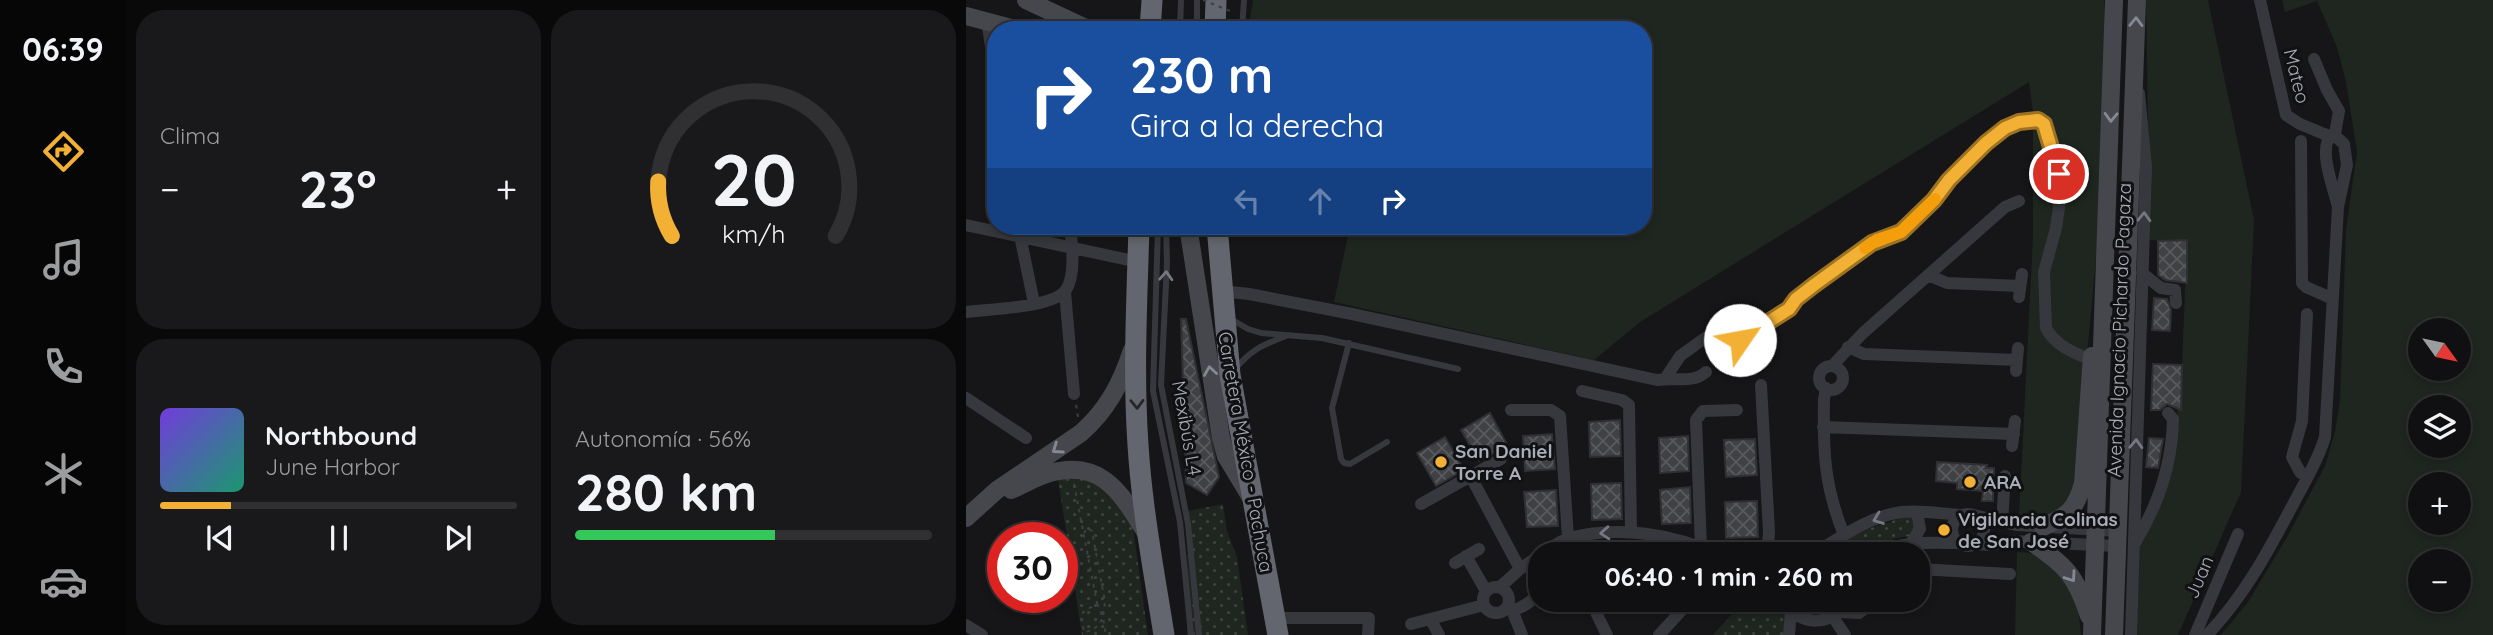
<!DOCTYPE html>
<html lang="es">
<meta charset="utf-8">
<style>
:root{--surface:#101012;--page:#19191b;--text:#f1f3f6;--muted:#9c9d9f;--line:#303032;--accent:#f2b134}
body{margin:0;font-family:Quicksand,sans-serif;background:var(--page);color:var(--text);height:100vh;display:flex;flex-direction:column;font-size:26px;white-space:nowrap}
*{box-sizing:border-box;margin:0}
p{font-size:23px;color:var(--muted)}
.icon{flex:none;width:38px;height:38px;fill:none;stroke:currentColor;stroke-width:2;stroke-linecap:round;stroke-linejoin:round}
.map{position:relative;flex:1;overflow:hidden}
.sheet{display:flex;flex-direction:column;gap:10px;padding:10px;background:#09090a;width:840px}
.sheet>*{flex:none}
.hud{position:absolute;left:21px;top:21px;width:665px;height:214px;border-radius:28px;box-shadow:0 4px 10px #0003,0 0 0 2px var(--line);background:#1a4fa0;color:#fff;overflow:hidden}
.needle{width:46px;rotate:123deg}
.tools{position:absolute;left:1442px;top:318px;display:grid;gap:14px}
.tools a{display:grid;place-items:center;width:63px;height:63px;border-radius:50%;background:var(--surface);box-shadow:0 4px 10px #0003,0 0 0 2px var(--line);font-size:35px}
.speed{position:absolute;left:21px;top:522px;display:flex;gap:14px;font-size:35px;font-weight:700;text-align:center}
.speed>*{display:grid;place-content:center;width:91px;height:91px;border-radius:50%;background:var(--surface);box-shadow:0 4px 10px #0003,0 0 0 2px var(--line);line-height:1}
.speed .limit{border:10px solid #d22;background:#fff;color:#111}
.pin{position:absolute;display:grid;place-items:center;width:60px;height:60px;color:#fff;margin:-30px;border:4px solid #fff;border-radius:50%;box-shadow:0 2px 7px #0007}
.me{position:absolute;width:77px;margin:-38px;rotate:57deg;stroke-linejoin:round;filter:drop-shadow(0 0 5px #0008)}
.turn{display:flex;align-items:center;gap:24px;height:147px;padding:0 28px;font-size:32px}
.turn .icon{width:91px;height:91px;stroke-width:2.5}
.turn b{display:block;font-size:49px;line-height:60px}
.lanes{display:flex;align-items:center;height:66px;padding:0 28px;background:#0003;justify-content:center;gap:35px;direction:ltr}
.lanes .off{opacity:.35}
.big{font-size:52px;font-weight:700;line-height:1.1}
.sheet .tile{flex:1;display:flex;flex-direction:column;justify-content:center;gap:10px;min-width:0;padding:0 24px;border-radius:28px;background:var(--page)}
.sheet .dial{align-items:center;gap:0}
.dial svg{height:182px;overflow:visible;fill:none;stroke:var(--line);stroke-width:7;stroke-linecap:round;text-anchor:middle}
.dial text{fill:var(--text);stroke:none}
.song{display:flex;align-items:center;gap:21px}
.cover{width:84px;height:84px;border-radius:10px;background:linear-gradient(135deg,hsl(260 70% 55%),hsl(160 70% 35%))}
.played{height:7px;border-radius:4px;background:linear-gradient(90deg,var(--accent) 20%,var(--line) 20%)}
.keys{display:flex;justify-content:space-around;direction:ltr}
.heat{display:flex;justify-content:space-between;align-items:center;font-size:38px;direction:ltr}
.charge{height:10px;border-radius:5px;background:linear-gradient(90deg,#34c759 56%,var(--line) 0)}
.sheet .tiles{flex:1;display:grid;gap:10px;grid-template-columns:repeat(2,1fr)}
.trip{position:absolute;left:562px;top:542px;width:402px;height:70px;border-radius:28px;background:var(--surface);box-shadow:0 4px 10px #0003,0 0 0 2px var(--line);font-weight:700;line-height:70px;text-align:center}
main{display:flex;flex:1;min-height:0}
.dock{display:flex;flex-direction:column;width:126px;justify-content:space-around;align-items:center;background:#060607;color:var(--muted)}
.dock .icon{width:49px;height:49px}
.dock .current{color:var(--accent)}
.dock b{font-size:32px;color:var(--text)}
.map>svg:first-child{display:block}
.grass{fill:#1e261f;fill-rule:evenodd}
.park{fill:url(#park-dots)}
.building{fill:url(#building-cross-hatch);stroke:#303034;stroke-width:2}
.lines{fill:none;stroke-linecap:round;stroke-linejoin:round}
.path{stroke:#3d3f44;stroke-width:2;stroke-dasharray:3.5 5;stroke-linecap:butt}
.lane{stroke:#37383d;stroke-width:6}
.street{stroke:#37383d;stroke-width:12}
.secondary{stroke:#45474d;stroke-width:18}
.highway{stroke:#63666e;stroke-width:21}
.path-bridge{stroke:#3d3f44;stroke-width:2;stroke-dasharray:3.5 5;stroke-linecap:butt}
.oneway{stroke:#858993}
.oneway2{stroke:#757881}
.oneway3{stroke:#26262a}
.route-casing{stroke:#9d7322;stroke-width:18}
.route{stroke:#f2b134;stroke-width:12}
.slow{stroke:#f59e0b;stroke-width:12}
.poi-dot{fill:#f2b134;stroke:#111113;stroke-width:2.5}
.labels{text-anchor:middle;dominant-baseline:central;stroke-width:6;stroke-linejoin:round;paint-order:stroke}
.street-label{font-size:19px;fill:#a8adb8;stroke:#111113}
.poi-label{font-size:19px;font-weight:bold;fill:#a8adb8;stroke:#111113;text-anchor:start}
</style>
<main>
<nav class="dock">
<b>06:39</b>
<svg class="icon current" aria-label="directions" viewBox="0 0 24 24"><path d="M12 3l9 9-9 9-9-9zM9 14v-3h6M13 9l2 2-2 2"/></svg>
<svg class="icon" aria-label="music" viewBox="0 0 24 24"><path d="M9 18V5l10-2v13"/><circle cx="6" cy="18" r="3"/><circle cx="16" cy="16" r="3"/></svg>
<svg class="icon" aria-label="phone" viewBox="0 0 24 24"><path d="M5 4h4l2 5-3 2q2 4 5 5l2-3 5 2v4C11 20 4 13 5 4z"/></svg>
<svg class="icon" aria-label="climate" viewBox="0 0 24 24"><path d="M12 3v18M4 7l16 10M4 17L20 7"/></svg>
<svg class="icon" aria-label="car" viewBox="0 0 24 24"><path d="M5 17H2v-5l4-1 3-4h7l3 4 3 1v5h-3M9 17h6M6 11h13"/><circle cx="7" cy="17" r="2"/><circle cx="17" cy="17" r="2"/></svg>
</nav>
<section class="sheet">
<div class="tiles">
<div class="tile"><p>Clima</p>
<div class="heat"><a>−</a><b class="big">23°</b><a>+</a></div>
</div>
<div class="tile dial"><svg viewBox="0 0 100 80">
<path d="M14 69A42 42 0 1 1 86 69"/>
<path d="M14 69A42 42 0 0 1 8 45" stroke="#f2b134"/>
<text x="50" y="56" font-size="32" font-weight="700">20</text>
<text x="50" y="72" font-size="11">km/h</text>
</svg></div>
<div class="tile">
<div class="song"><i class="cover"></i><div><b>Northbound</b><p>June Harbor</p></div></div>
<div class="played"></div>
<div class="keys"><svg class="icon" aria-label="previous" viewBox="0 0 24 24"><path d="M18 5L8 12l10 7zM5 5v14"/></svg><svg class="icon" aria-label="pause" viewBox="0 0 24 24"><path d="M8 5v14M16 5v14"/></svg><svg class="icon" aria-label="next" viewBox="0 0 24 24"><path d="M6 5l10 7-10 7zM19 5v14"/></svg></div>
</div>
<div class="tile"><p>Autonomía · 56%</p><b class="big">280 km</b><div class="charge"></div></div>
</div>
</section>
<div class="map">
<svg width="1527" height="635" viewBox="0 0 1527 635">
<defs>
<pattern id="park-dots" width="8" height="8" patternUnits="userSpaceOnUse" patternTransform="scale(1.75)"><rect width="8" height="8" fill="#1e261f"/><path d="M2 2h.1M6 6h.1" fill="none" stroke="#3c433d" stroke-width="1.8" stroke-linecap="round"/></pattern>
<pattern id="building-cross-hatch" width="8" height="8" patternUnits="userSpaceOnUse" patternTransform="scale(1.75)"><rect width="8" height="8" fill="#404145"/><path d="M0 0l8 8M0 8l8-8" fill="none" stroke="#595a5e"/></pattern>
</defs>
<rect width="100%" height="100%" fill="#161618"/>
<path class="grass" d="M287 0H1138C1144 166 1123 333 1106 499L1085 516H1053L1067 237V112L1063 82 674 322 628 360 368 302 384 226H677V30H282Z
M1180 0H1242L1288 220 1275 492 1212 635H1170L1174 546 1189 519 1206 470 1216 365 1221 241 1184 240Z
M1316 0H1527V635H1255L1282 602 1321 537 1359 466 1369 432 1374 401 1380 230 1391 152 1380 82 1371 47 1351 1 1319 12ZM1454 331H1493V369H1454ZM1454 408H1493V446H1454ZM1454 485H1493V523H1454ZM1454 562H1493V600H1454Z
M1051 552C1097 552 1113 596 1115 635H1049Z"/>
<path class="park" d="M118 473 165 514 182 635H116L92 479Z
M257 504 261 531 271 557 282 635H221L222 511Z
M941 516 946 517 952 523 944 536 931 538 915 544 902 555H884L870 544 905 528Z
M779 600C800 600 808 596 821 616L818 635H747Z
M834 600H872C860 612 846 612 834 600Z"/>
<path class="building" d="M1221 240V283L1199 280 1192 275V241Z
M1188 298 1201 299 1205 310 1204 331 1186 330Z
M215 319H220L253 477 241 495 220 483Z
M1187 364 1216 365 1215 410 1201 404 1194 410H1185Z
M524 413 542 446 513 461 495 430Z
M654 420 655 456 624 457 623 422Z
M586 434 589 469 559 471 557 436Z
M722 436 723 471 694 473 693 438Z
M479 437 498 470 470 486 451 453Z
M1183 438 1197 439 1192 468 1180 467Z
M789 439 791 475 760 477 758 440Z
M971 462 1021 465 1020 468H1028L1027 501H1016L1017 491 991 489V483L970 481Z
M655 483 656 519 626 520 625 484Z
M724 487 725 523 696 524 694 490Z
M590 490 592 526 561 527 558 492Z
M791 501 792 537 760 538 759 502Z"/>
<g class="lines">
<path class="path" d="M110 405 112 417
M108 484 131 603 115 614 118 632C128 631 132 626 137 618L131 603
M118 533 121 528 126 531 139 602 137 618 140 635"/>
<path class="lane" d="M214 30 215 0
M231 30V0
M276 30 278 0
M192 226 187 391 214 522 225 635
M200 226 201 263 195 385 222 524 233 635
M263 318 282 329 295 333 356 338 492 369
M383 343 366 408 375 459 378 463 384 464 421 442
M269 369C285 350 296 345 320 336"/>
<path class="street" d="M1294 0 1320 115 1334 124 1363 136
M21 20 30 80
M1348 59 1361 90 1373 111 1369 134
M1335 141 1336 283 1340 287 1367 299
M0 225 172 262
M52 226 68 303
M1176 273 1195 288 1209 290 1210 303
M962 275 981 283 1054 286
M255 291 283 294 386 314 691 380C709 377 726 384 740 372
M99 292 108 394
M1053 297 1056 274
M0 312C22 309 87 308 100 290 110 275 106 243 104 226
M774 340 823 309 830 299 866 270 906 243 935 232 968 200 983 180 1020 143 1039 128 1053 123 1071 120 1080 127 1093 174 1094 201 1090 228 1078 272 1080 328C1088 344 1108 354 1125 359
M882 347 898 354 1051 360
M866 366 897 333 1039 207 1053 201
M853 378a12 12 0 1 1 24 0a12 12 0 1 1-24 0Z
M1050 371 1052 348
M699 379 714 356 764 320
M795 385 803 532 801 555
M860 388 858 399C857 451 858 485 878 535
M616 391 656 400 663 405 665 532
M0 398 60 438
M545 410H585L594 416 602 538
M857 427 1048 434
M1046 446 1049 421
M505 477 554 569
M1341 477 1334 472 1326 457 1336 421 1341 314
M455 504 535 459
M986 530a16 16 0 1 1 32 0a16 16 0 1 1-32 0Z
M1008 515 1050 525 1152 531
M1036 522 1039 476
M945 543 954 529 951 512
M1169 543C1193 504 1206 465 1207 419L1202 413
M1008 544 1025 545 1047 541 1151 546
M735 547 730 420 737 411 771 410
M852 551C876 536 907 515 936 512 956 510 977 514 997 515
M575 555C584 549 593 541 603 538 653 525 707 534 753 555
M625 555C656 541 686 548 717 555
M835 555 852 551 866 555
M909 555C935 540 963 543 993 543
M500 556 520 591
M489 563 513 549
M952 569 1044 574
M517 600a13 13 0 1 1 26 0a13 13 0 1 1-26 0Z
M534 587 554 569 574 555
M624 600 641 635
M818 600C832 628 868 627 882 600
M540 609C552 613 565 601 574 593
M546 610 556 635
M874 612 893 613 910 600
M867 617 879 635
M308 618H403L402 635
M465 620 473 635
M445 624 518 605
M0 625 16 635
M693 635 725 600
M823 635 825 611
M1165 635 1180 167 1173 93
M1229 635 1272 534
M1241 635C1280 595 1306 544 1332 495 1342 476 1353 458 1359 437L1372 207 1381 165 1378 144 1367 134C1350 145 1368 189 1372 207"/>
<path class="secondary" d="M60 0 124 30
M0 16 53 30
M222 226 255 438 260 456 284 496
M45 490C57 485 68 478 81 474 135 457 155 493 180 533
M0 518 31 490 115 433C141 410 155 384 166 350
M1077 527C1101 516 1110 510 1117 483L1126 356
M1065 542C1100 565 1110 576 1123 616
M1126 635 1148 0
M1148 635 1171 0"/>
<path class="highway" d="M184 30 186 0
M249 30 250 0
M173 226C171 299 167 372 172 445 176 509 188 572 198 635
M251 226 264 375 312 635"/>
<path class="path-bridge" d="M237 0 264 11"/>
</g>
<defs><path id="oneway-chevron" d="M-2-3.5L2.5 0L-2 3.5" fill="none" stroke-width="1.6" stroke-linecap="round" stroke-linejoin="round" transform="scale(1.75)"/></defs>
<g class="oneway">
<use href="#oneway-chevron" transform="translate(1170 22) rotate(-89)"/>
<use href="#oneway-chevron" transform="translate(1145 117) rotate(92)"/>
<use href="#oneway-chevron" transform="translate(244 371) rotate(-99)"/>
<use href="#oneway-chevron" transform="translate(91 449) rotate(145)"/>
<use href="#oneway-chevron" transform="translate(1105 577) rotate(55)"/>
</g>
<g class="oneway2">
<use href="#oneway-chevron" transform="translate(1178 217) rotate(-88)"/>
<use href="#oneway-chevron" transform="translate(200 276) rotate(-87)"/>
<use href="#oneway-chevron" transform="translate(1170 444) rotate(-88)"/>
<use href="#oneway-chevron" transform="translate(912 519) rotate(159)"/>
<use href="#oneway-chevron" transform="translate(639 533) rotate(176)"/>
</g>
<use class="oneway3" href="#oneway-chevron" transform="translate(171 404) rotate(89)"/>
<g class="lines">
<defs>
<path id="route" d="M774 340 823 309 830 299 848 285 906 243 935 232 968 200 983 180 1020 143 1039 128 1053 122 1072 120 1078 124 1093 174"/>
</defs>
<use href="#route" class="route-casing"/>
<use href="#route" class="route"/>
<path class="slow" d="M899 248 911 240 935 232 969 199"/>
</g>
<g class="poi-dot">
<circle cx="475" cy="462" r="7"/>
<circle cx="1004" cy="482" r="7"/>
<circle cx="978" cy="530" r="7"/>
</g>
<g class="labels">
<g class="street-label">
<text transform="translate(1331 76) rotate(76)">Mateo</text>
<text transform="translate(1153 330) rotate(-88)">Avenida Ignacio Pichardo Pagaza</text>
<text transform="translate(221 428) rotate(80)">Mexibús L4</text>
<text transform="translate(280 452) rotate(80)">Carretera México - Pachuca</text>
<text transform="translate(1233 577) rotate(-67)">Juan</text>
</g>
<g class="poi-label">
<text x="489" y="451">San Daniel<tspan x="489" dy="22">Torre A</tspan></text>
<text x="1018" y="482">ARA</text>
<text x="992" y="519">Vigilancia Colinas<tspan x="992" dy="22">de San José</tspan></text>
</g>
</g>
</svg>
<div class="tools">
<a><svg class="needle" viewBox="-14 -14 28 28"><path d="M0-13l5 13h-10z" fill="#e53935"/><path d="M0 13l5-13h-10z" fill="#9c9d9f"/></svg></a>
<a><svg class="icon" aria-label="layers" viewBox="0 0 24 24"><path d="M12 4l9 5-9 5-9-5zM3 14l9 5 9-5"/></svg></a>
<a>+</a>
<a>−</a>
</div>
<div class="speed"><div class="limit">30</div></div>
<div class="pin" style="left:1093px;top:174px;background:#d93025"><svg class="icon" aria-label="arrive" viewBox="0 0 24 24"><path d="M6 21V4h12l-3 4 3 4H6"/></svg></div>
<svg class="me" style="left:774px;top:340px" viewBox="-20 -20 40 40"><circle r="19" fill="#fff"/><path d="M0-13L10 11 0 6-10 11z" fill="#f2b134"/></svg>
<div class="trip">06:40 · 1 min · 260 m</div>
<div class="hud">
<div class="turn"><svg class="icon" aria-label="right" viewBox="0 0 24 24"><path d="M7 20v-9h11M14 6l5 5-5 5"/></svg><div><b>230 m</b>Gira a la derecha</div></div>
<div class="lanes"><svg class="icon off" aria-label="left" viewBox="0 0 24 24"><path d="M17 20v-9H6M10 6l-5 5 5 5"/></svg><svg class="icon off" aria-label="ahead" viewBox="0 0 24 24"><path d="M12 20V5M6 11l6-6 6 6"/></svg><svg class="icon" aria-label="right" viewBox="0 0 24 24"><path d="M7 20v-9h11M14 6l5 5-5 5"/></svg></div>
</div>
</div>
</main>
